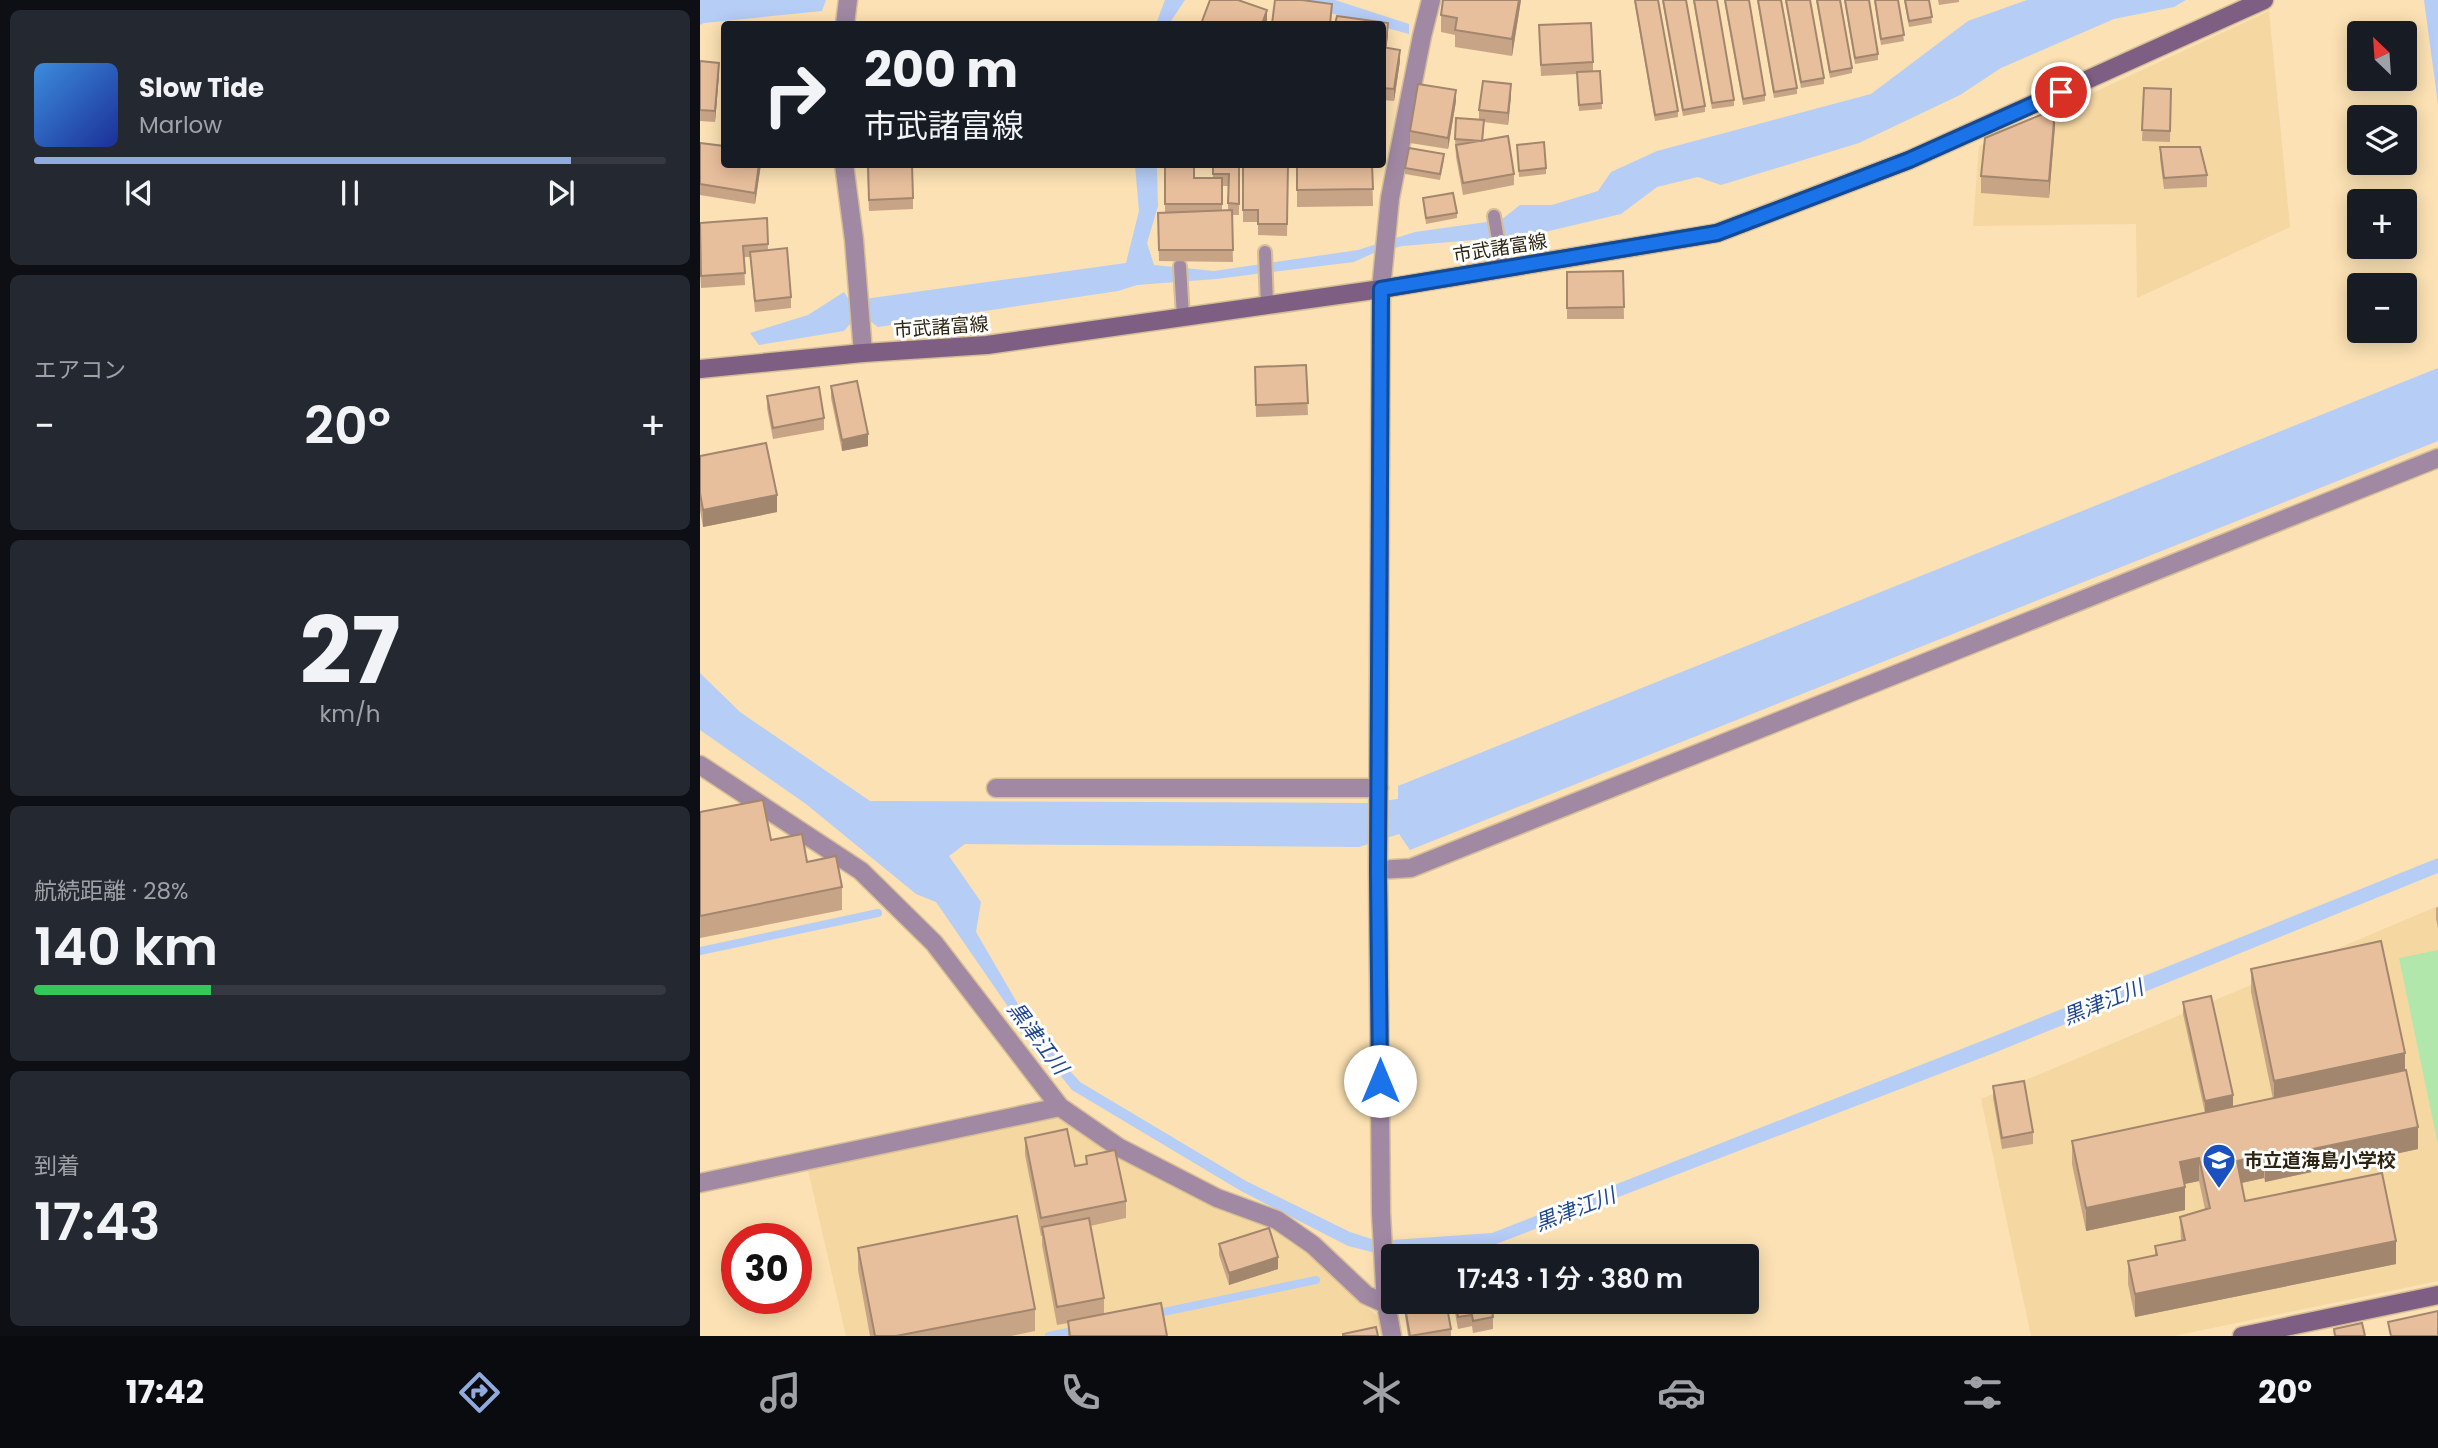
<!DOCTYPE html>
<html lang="ja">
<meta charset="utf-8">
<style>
:root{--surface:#171b24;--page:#242831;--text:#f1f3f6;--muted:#9ea1a6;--line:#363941;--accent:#91aadd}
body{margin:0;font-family:Poppins,"Noto Sans JP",sans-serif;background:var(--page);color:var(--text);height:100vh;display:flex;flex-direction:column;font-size:26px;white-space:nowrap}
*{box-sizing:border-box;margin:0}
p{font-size:23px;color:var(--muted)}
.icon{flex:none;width:38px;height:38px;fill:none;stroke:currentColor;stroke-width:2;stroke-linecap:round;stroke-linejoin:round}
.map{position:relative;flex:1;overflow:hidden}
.drawer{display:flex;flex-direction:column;gap:10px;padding:10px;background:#0d0f14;width:700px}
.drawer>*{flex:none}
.hud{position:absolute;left:21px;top:21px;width:665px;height:147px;border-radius:7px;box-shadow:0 4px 18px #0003;background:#171b24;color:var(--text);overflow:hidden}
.needle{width:46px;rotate:335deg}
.tools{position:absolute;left:1647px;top:21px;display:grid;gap:14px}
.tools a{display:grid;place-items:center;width:70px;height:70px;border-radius:7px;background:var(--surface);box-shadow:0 4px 18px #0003;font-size:35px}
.speed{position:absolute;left:21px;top:1223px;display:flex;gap:14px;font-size:35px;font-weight:700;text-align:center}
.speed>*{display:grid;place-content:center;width:91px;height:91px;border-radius:50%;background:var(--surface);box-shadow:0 4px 18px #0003;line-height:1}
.speed .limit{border:10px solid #d22;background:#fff;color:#111}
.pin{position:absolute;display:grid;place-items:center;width:60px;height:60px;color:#fff;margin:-30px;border:4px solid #fff;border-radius:50%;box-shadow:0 2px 7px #0007}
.me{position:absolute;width:77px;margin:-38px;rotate:0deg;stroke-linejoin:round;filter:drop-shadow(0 0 5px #0008)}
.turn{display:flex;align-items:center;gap:24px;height:147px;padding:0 28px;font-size:32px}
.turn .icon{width:91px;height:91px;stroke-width:2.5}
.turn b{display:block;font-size:49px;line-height:60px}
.big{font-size:52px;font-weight:600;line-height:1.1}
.drawer .widget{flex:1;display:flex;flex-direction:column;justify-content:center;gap:10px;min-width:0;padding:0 24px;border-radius:10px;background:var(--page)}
.drawer .dial{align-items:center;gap:0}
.dial b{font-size:91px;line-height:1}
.song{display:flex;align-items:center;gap:21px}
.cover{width:84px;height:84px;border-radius:10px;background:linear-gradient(135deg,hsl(210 70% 55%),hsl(230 70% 35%))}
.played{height:7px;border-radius:4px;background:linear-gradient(90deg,var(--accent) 85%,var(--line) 85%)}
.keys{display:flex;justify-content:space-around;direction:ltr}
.heat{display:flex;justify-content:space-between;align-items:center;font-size:38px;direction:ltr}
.charge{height:10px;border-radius:5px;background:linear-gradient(90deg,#34c759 28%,var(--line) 0)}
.trip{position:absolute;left:681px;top:1244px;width:378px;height:70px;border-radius:7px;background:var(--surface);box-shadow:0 4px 18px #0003;font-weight:600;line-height:70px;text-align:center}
.dock{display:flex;height:112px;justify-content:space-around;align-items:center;background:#090b0e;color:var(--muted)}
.dock .icon{width:49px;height:49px}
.dock .current{color:var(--accent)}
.dock b{font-size:32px;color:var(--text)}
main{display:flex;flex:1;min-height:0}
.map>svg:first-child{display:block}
.built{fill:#f5d7a2}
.green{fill:#b2e7ac}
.water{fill:#b6cdf6}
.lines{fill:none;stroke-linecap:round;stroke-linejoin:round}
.stream{stroke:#b6cdf6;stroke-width:8}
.lane-casing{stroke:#d6bf96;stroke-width:16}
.street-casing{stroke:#d6bf96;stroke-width:21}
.secondary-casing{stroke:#d6bf96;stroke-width:21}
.lane{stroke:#a189a4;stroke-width:12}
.street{stroke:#a189a4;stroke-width:18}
.secondary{stroke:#7f5e84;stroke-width:18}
.wall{fill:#c8a487;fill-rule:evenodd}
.shaded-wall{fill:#a2866e}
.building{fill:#e8bf9d;stroke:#a2866e;stroke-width:2}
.route-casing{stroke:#114b97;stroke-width:18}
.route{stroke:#1a73e8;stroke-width:12}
.labels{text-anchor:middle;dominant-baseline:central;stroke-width:6;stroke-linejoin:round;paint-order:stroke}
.street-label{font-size:19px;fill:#2d2311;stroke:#fff}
.poi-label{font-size:19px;font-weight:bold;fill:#2d2311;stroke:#fff;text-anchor:start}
.water-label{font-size:21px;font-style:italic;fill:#1f4693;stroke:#fff}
</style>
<main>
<section class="drawer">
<div class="widget">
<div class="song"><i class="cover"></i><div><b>Slow Tide</b><p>Marlow</p></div></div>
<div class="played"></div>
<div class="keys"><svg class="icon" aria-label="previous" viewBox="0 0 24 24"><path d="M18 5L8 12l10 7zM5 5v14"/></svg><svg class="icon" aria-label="pause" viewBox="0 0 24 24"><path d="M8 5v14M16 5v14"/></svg><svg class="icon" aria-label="next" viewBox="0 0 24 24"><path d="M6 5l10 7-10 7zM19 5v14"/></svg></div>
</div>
<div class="widget"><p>エアコン</p>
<div class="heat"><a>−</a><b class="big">20°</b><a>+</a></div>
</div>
<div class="widget dial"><b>27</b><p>km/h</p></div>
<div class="widget"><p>航続距離 · 28%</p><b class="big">140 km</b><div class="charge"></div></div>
<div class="widget"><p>到着</p><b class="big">17:43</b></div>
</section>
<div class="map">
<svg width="1738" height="1336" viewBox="0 0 1738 1336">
<rect width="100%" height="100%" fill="#fbe1b3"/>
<path class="built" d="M1569 11 1590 227 1437 298 1436 224 1273 226 1279 146Z
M1738 906V1281L1474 1336H1331L1281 1099Z
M358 1117 463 1180 565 1224 608 1252 679 1318 683 1336H146L108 1170Z"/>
<path class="green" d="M1738 950V1145L1699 958Z"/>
<path class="water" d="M0 0H126L122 11 4 23 0 25Z
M465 0H485L469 24H456Z
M578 0H635L709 24V34L683 27 682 24H674Z
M1327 0H1486L1474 7 1414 19 1301 68 1260 95 1159 143 1021 185 998 177 957 187 921 214 832 235 703 246 676 252 654 262 516 279 437 285 418 291 178 327 170 321 152 322 144 331 59 345 50 333 108 315 144 292 150 301 426 263 439 211 435 165H455L457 169 458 206 447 243 454 265 514 271 658 250 715 232 801 220 820 205H852L898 191 911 172 957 151 1171 94 1268 21Z
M1724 0H1738V104Z
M1738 368V441L710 850 699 834 659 847 265 844 249 856 281 902 276 932 333 1030 380 1082 546 1181 650 1232 678 1241 792 1233 1292 1037 1738 858V873L1294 1053 791 1246 688 1256 648 1246 541 1191 372 1090 324 1030 236 902 216 894 106 804 0 730V673L40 712 170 801 667 803 698 799V786Z"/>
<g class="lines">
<path class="stream" d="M0 951 178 913
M454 1314 616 1280
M349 1336 377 1330"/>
<defs>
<path id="lane" d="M794 216 803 269
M565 252 567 305
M480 266 483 317"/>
<path id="street" d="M145 24 148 0
M144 164 154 240 163 353
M0 765 161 871 234 943 360 1107 418 1147 517 1198 577 1220 613 1245 666 1295 686 1304
M296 788H679
M678 870 711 868 1738 458
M0 1183 360 1107
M692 1336 686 1304 681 1213 678 870 681 289 690 198 722 36 731 0"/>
<path id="secondary" d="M0 369 163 353 287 345 681 289 1017 233 1209 160 1564 0
M1542 1336 1738 1295"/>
</defs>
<use href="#lane" class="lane-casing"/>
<use href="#street" class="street-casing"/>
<use href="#secondary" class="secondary-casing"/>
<use href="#lane" class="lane"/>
<use href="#street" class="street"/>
<use href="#secondary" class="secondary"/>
</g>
<path class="wall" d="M821 0 812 56 755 47V35L741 32V15Z
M934 0H958L978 111V117L955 121Z
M962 0H986L1005 106V112L983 116Z
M993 0H1017L1034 100V106L1012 109Z
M1024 0H1049L1065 95V101L1043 105Z
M1057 0H1081L1097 88V94L1074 98Z
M1085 0H1110L1124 78V84L1101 88Z
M1116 0H1140L1152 68V73L1130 78Z
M1144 0H1169L1178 54V60L1155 64Z
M1174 0H1198L1204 41 1181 45Z
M1204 0H1229L1232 23 1209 27Z
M1238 0H1259V2L1239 5Z
M682 24 688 34 686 48 700 61 694 101 682 100Z
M839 37 893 62V71H900L902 109 879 111 877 74 841 76Z
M0 61 19 74 15 122 0 121Z
M1444 88 1471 89 1470 142 1442 141Z
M811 96 808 125 784 122 783 141 814 174V185L763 195 756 157 755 139 779 119V110Z
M756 101 748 149 710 143V131Z
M1355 126 1349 198 1281 193V176Z
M0 143 24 164H61L55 204 0 195Z
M817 145 846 168V174L819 177Z
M1460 147 1507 175V187L1464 189 1460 159Z
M744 160 740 180 705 174V168Z
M167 164 213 198V209L169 211Z
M465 164 494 178H513V164H539V215H532L533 262 459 261 458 213H465ZM522 186H528V210H522Z
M543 164H588L587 236 558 235V222H543Z
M597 164H672L673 206 597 207Z
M723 198 757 213V218L726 224Z
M67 218 68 250 91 297V308L55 312 50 257H44L45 285 1 288 0 269V223Z
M923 271 924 319H867V272Z
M606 365 608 415 556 417 555 367Z
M131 386 168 446 142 451 131 398Z
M67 396 124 418V430L73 439 67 408Z
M0 456 77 512 3 527 0 510Z
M0 812 71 840 107 862 142 887V910L0 938Z
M1738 907V928L1736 919V908Z
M1551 969 1705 1071 1718 1149 1565 1182 1564 1178 1541 1183 1545 1201 1696 1264 1435 1317 1428 1284V1261L1455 1256V1246L1481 1241 1480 1217 1505 1209 1499 1181 1484 1184 1485 1210 1386 1231 1372 1164V1141L1573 1099 1551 992Z
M1511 996 1505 1113 1483 1014V1002Z
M1293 1086 1333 1132V1144L1302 1149 1293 1098Z
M325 1138 375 1166 386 1164V1156L426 1201V1218L390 1226 404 1298V1314L467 1336H368V1323L357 1325 342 1245V1236H341L325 1155Z
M519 1244 578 1269 529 1285 519 1255Z
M158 1248 335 1309V1331L311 1336H170L158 1270Z
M703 1302H746L751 1329V1336H708Z
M753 1302H791L793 1317V1329L773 1333 772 1326 758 1329Z"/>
<path class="shaded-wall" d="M819 0H821L812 56V39Z
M567 10V21L566 24H562Z
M688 23V34L686 54V42Z
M700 50V61L694 101V89Z
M19 63V74L15 122V111Z
M811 84V96L808 125V113Z
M756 90V101L748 149V138Z
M1355 109V126L1349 198V181Z
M59 164H61L55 204V193Z
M168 434V446L142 451V440Z
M77 495V512L3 527V510Z
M1705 1053V1075L1574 1103V1081Z
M1533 1095V1107L1505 1113V1101Z
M1718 1127V1149L1565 1182V1159Z
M1564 1155V1178L1537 1184V1161Z
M1499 1158V1181L1480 1185V1162Z
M1485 1187V1210L1386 1231V1208Z
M1696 1241V1264L1435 1317V1294Z
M578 1257V1269L529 1285V1273Z"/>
<path class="building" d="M510 0H538L567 10 562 24H501Z
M575 0H602L632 4 630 24H572Z
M743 0H819L812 39 755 30 757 18 741 15Z
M935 0H958L978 111 955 115Z
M963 0H986L1005 106 983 110Z
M994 0H1017L1034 100 1012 103Z
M1025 0H1049L1065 95 1043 99Z
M1058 0H1081L1097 88 1074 92Z
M1086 0H1110L1124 78 1101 82Z
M1117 0H1140L1152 68 1130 72Z
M1145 0H1169L1178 54 1155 58Z
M1175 0H1198L1204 35 1181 39Z
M1205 0H1229L1232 17 1209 21Z
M637 16 688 23 686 42H682V24H635Z
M891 23 893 62 841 65 839 25Z
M682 47 700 50 694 89 682 88Z
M0 61 19 63 15 111 0 110Z
M900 71 902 103 879 105 877 72Z
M783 81 811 84 808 113 779 110Z
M718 84 756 90 748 138 710 131Z
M1444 88 1471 89 1470 131 1442 130Z
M1355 109 1349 181 1281 176 1285 138Z
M756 118 784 120 782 141 755 139Z
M808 136 814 174 763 183 756 145Z
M844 142 846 168 819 171 817 145Z
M0 143 24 146V164H59L55 193 0 184Z
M1460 147H1500L1507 175 1464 178Z
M709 148 744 154 740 174 705 168Z
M168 164H212L213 198 169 200Z
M465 164H494V178H522V204H465Z
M513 164H539V204L528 203 529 174H513Z
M543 164H588L587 224H558V210H543Z
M597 164H672L673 189 597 190Z
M753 193 757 213 726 218 723 198Z
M532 210 533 250H459L458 213Z
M67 218 68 244 43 246 45 273 1 276 0 223Z
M87 248 91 297 55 301 50 252Z
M923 271 924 307 867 308V272Z
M606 365 608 403 556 405 555 367Z
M157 381 168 434 142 440 131 386Z
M119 387 124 418 73 428 67 396Z
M66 443 77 495 3 510 0 493V456Z
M63 800 71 840 102 834 107 862 136 856 142 887 0 916V812Z
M1681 941 1705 1053 1574 1081 1551 969Z
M1511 996 1533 1095 1505 1101 1483 1002Z
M1706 1070 1718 1127 1565 1159 1564 1155 1537 1161 1545 1201 1682 1173 1696 1241 1435 1294 1428 1261 1457 1255 1455 1246 1485 1240 1480 1217 1510 1208 1499 1158 1480 1162 1485 1187 1386 1208 1372 1141Z
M1324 1081 1333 1132 1302 1138 1293 1086Z
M367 1129 375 1166 387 1164 386 1156 415 1150 426 1201 341 1218 325 1138Z
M317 1216 335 1309 196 1336H175L158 1248Z
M389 1218 404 1298 357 1307 342 1227Z
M569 1228 578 1257 529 1273 519 1244Z
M704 1302H746L751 1329 710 1336Z
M755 1302H791L793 1317 773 1321 772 1315 758 1317Z
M461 1303 467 1336H370L368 1321Z
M1738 1311V1336H1691L1688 1322Z
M1662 1323 1665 1336H1635L1634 1329Z
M676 1327 678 1336H643V1334Z"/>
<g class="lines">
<defs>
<path id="route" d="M680 1081 678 870 681 289 1017 233 1209 160 1361 92"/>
</defs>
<use href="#route" class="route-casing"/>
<use href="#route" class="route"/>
</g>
<defs>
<symbol id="school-pin" viewBox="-11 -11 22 30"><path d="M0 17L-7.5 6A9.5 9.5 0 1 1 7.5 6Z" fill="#1b51be" stroke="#fff"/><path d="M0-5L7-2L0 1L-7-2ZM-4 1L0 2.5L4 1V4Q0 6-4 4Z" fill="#fff"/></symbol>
</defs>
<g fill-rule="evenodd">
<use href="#school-pin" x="1500" y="1141" width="38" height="52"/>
</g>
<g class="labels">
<g class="street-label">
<text transform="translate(800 248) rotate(-9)">市武諸富線</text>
<text transform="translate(241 327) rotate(-4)">市武諸富線</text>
</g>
<g class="poi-label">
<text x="1544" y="1160">市立道海島小学校</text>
</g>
<g class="water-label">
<text transform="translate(1403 1002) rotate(-22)">黒津江川</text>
<text transform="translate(338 1038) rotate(53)">黒津江川</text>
<text transform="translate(875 1209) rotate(-21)">黒津江川</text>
</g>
</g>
</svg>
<div class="tools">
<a><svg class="needle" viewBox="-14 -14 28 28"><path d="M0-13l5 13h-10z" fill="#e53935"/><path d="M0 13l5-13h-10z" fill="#9ea1a6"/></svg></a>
<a><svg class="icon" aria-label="layers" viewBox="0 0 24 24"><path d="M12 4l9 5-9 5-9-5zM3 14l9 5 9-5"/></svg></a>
<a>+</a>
<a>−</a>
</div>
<div class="speed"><div class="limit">30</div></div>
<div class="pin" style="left:1361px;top:92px;background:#d93025"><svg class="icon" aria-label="arrive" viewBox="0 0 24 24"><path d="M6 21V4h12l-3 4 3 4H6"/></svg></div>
<svg class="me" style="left:680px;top:1081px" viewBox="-20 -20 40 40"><circle r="19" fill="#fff"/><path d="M0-13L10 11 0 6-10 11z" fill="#1a73e8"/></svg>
<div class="trip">17:43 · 1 分 · 380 m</div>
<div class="hud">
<div class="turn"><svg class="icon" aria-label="right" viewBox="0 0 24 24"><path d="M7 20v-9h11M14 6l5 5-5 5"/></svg><div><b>200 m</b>市武諸富線</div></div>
</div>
</div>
</main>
<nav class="dock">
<b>17:42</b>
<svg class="icon current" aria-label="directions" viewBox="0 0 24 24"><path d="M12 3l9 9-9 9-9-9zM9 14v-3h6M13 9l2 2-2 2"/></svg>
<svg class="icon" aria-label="music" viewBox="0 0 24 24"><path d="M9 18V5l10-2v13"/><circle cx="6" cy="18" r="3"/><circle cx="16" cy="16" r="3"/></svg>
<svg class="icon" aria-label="phone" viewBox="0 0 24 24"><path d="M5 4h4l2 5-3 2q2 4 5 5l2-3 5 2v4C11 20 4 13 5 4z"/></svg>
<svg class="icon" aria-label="climate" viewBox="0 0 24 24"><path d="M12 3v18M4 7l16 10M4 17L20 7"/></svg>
<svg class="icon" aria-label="car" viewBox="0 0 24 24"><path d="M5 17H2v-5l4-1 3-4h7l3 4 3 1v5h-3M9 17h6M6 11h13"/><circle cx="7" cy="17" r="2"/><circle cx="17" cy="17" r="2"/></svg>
<svg class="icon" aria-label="filters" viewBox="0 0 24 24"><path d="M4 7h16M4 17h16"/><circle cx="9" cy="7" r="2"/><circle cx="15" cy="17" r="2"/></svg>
<b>20°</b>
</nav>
